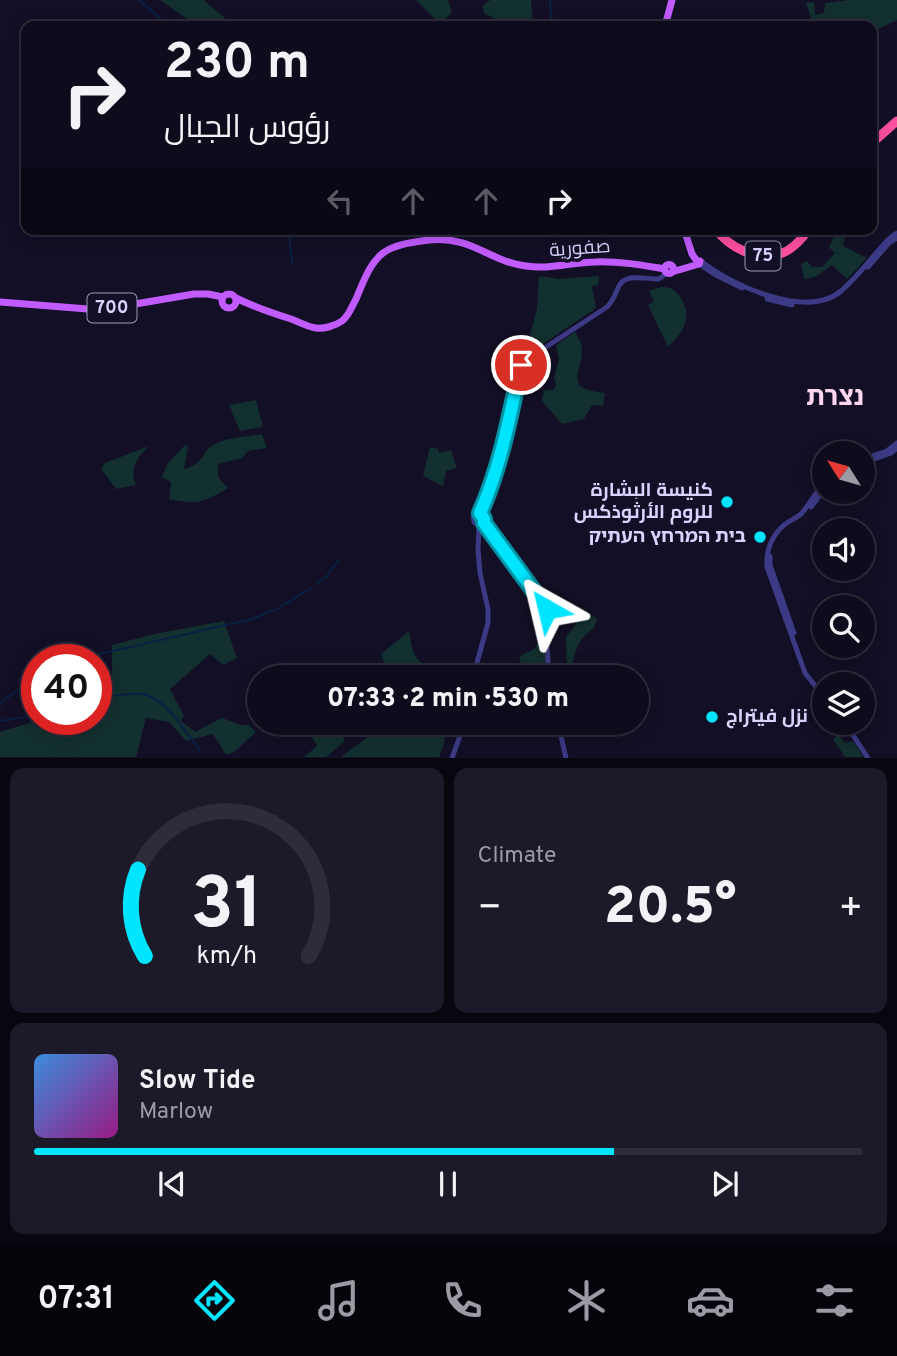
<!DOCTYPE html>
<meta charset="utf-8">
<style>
:root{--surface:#0e0b1c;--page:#1c1929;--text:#f1f3f6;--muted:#9b9ba3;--line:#2e2b3b;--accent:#00e5ff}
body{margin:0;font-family:Overpass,Cairo,"Noto Sans Hebrew",sans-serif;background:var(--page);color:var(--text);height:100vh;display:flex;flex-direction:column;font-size:26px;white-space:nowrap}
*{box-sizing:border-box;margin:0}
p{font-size:23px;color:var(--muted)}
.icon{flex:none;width:38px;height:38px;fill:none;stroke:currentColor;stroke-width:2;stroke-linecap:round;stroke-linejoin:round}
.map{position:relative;height:758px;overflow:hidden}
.side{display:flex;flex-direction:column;gap:10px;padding:10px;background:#08060f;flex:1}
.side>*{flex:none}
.hud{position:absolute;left:21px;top:21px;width:856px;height:214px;border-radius:14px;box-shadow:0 4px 18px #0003,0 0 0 2px var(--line);background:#0e0b1c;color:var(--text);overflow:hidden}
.needle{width:46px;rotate:307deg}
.tools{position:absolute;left:812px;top:441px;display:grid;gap:14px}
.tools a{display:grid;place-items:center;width:63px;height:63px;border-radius:50%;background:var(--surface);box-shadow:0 4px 18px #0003,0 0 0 2px var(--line);font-size:35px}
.speed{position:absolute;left:21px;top:644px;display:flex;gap:14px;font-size:35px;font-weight:700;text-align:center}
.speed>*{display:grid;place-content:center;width:91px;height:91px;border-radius:50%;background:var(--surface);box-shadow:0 4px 18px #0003,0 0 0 2px var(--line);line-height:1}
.speed .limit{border:10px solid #d22;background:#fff;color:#111}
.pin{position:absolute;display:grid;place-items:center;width:60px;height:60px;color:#fff;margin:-30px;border:4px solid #fff;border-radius:50%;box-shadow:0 2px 7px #0007}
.me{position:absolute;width:77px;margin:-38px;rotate:323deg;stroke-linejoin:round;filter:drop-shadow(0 0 5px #0008)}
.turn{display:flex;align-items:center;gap:24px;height:147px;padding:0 28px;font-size:32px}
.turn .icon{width:91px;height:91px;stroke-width:2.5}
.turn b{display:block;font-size:49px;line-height:60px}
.lanes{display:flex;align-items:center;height:66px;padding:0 28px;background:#0003;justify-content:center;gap:35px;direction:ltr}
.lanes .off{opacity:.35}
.big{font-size:52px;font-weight:800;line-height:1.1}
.side .tile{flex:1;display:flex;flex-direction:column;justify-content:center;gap:10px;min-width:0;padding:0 24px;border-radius:14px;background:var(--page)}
.side .dial{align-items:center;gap:0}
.dial svg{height:182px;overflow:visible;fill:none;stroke:var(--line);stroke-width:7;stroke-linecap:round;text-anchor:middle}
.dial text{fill:var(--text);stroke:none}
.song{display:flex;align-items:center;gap:21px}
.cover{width:84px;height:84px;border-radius:10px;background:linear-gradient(135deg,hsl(210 70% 55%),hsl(310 70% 35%))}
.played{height:7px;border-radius:4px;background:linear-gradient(90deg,var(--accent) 70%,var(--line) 70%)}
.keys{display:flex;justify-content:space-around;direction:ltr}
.heat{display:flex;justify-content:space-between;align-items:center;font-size:38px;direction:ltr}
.side .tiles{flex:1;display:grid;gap:10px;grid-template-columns:1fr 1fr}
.tile:last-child{grid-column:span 2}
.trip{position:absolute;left:247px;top:665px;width:402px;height:70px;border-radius:35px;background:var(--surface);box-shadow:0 4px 18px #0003,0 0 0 2px var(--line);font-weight:800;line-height:70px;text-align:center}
.menu{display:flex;height:112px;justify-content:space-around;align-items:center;background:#06040b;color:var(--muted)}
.menu .icon{width:49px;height:49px}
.menu .current{color:var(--accent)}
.menu b{font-size:32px;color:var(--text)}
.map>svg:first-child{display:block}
.green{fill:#12302f}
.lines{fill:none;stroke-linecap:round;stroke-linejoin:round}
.stream{stroke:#0a1f44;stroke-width:2}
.minor{stroke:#3d3a85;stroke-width:5}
.major{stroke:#c25bff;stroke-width:7}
.highway{stroke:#ff4fa3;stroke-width:9}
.route-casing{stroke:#0095a6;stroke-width:18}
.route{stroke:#00e5ff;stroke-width:12}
.poi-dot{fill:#00e5ff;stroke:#130f26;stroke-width:2.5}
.labels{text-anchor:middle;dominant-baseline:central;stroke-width:7;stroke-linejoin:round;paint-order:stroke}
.shield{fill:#130f26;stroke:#9e99be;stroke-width:2}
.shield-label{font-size:18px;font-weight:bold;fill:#d9d4ff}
.street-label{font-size:19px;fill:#d9d4ff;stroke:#130f26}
.poi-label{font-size:19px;font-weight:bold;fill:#d9d4ff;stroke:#130f26;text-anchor:end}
.district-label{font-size:26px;font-weight:bold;fill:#ffd6f0;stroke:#130f26}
</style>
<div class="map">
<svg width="897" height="758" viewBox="0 0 897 758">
<rect width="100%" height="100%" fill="#130f26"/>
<path class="green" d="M160 0H204L228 21 223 26H197Z
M416 0H448L452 13 443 21 435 19Z
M490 0H531L533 26H504L498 20 484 13 483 6Z
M848 0H897V20L872 32V26H814L806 3 814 2 815 15 824 13 825 3Z
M837 229H847L843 246 867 258 847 279 832 265 815 277 804 279 801 264 807 261 812 267H822L835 253 829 247Z
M539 276 559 279 599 276 598 285 592 286 596 308 537 348 533 347 530 335 537 309Z
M661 287C670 287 675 289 680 297 694 318 683 332 668 347L648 305 654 301 649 291Z
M575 332C578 337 582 343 582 348 582 376 562 388 605 393L603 406 592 405 584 419 562 424 542 401 544 390H553L556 386 554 377 559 359 556 345Z
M256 400 263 427 240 431 229 405Z
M262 434 267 448 248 451 242 458 218 464V477L228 488C202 503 199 505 169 499L171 482 162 477 168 463 185 445 188 447 184 469C206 463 200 453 213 445 226 437 247 437 262 434Z
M149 446C137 458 129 468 136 485L116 489 101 469 105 463Z
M430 447 438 449 439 453 451 450 457 468 446 471 443 486 423 476Z
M579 606 597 619 594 628C576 641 575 652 571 672L567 671 566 637 576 624 574 617 561 624 556 618Z
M224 621 237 658 223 665 210 654 170 689 184 716 181 721 195 732 222 718 241 725H249L256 732 234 752 226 755 213 734 186 741 169 722 146 718 136 757H0V732L42 719H96V706L112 692V645L154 634Z
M409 631C412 649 412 657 428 668 423 671 417 676 412 677 397 681 385 667 381 654Z
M541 632 547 634 544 645 547 677H525L519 657 535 648Z
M386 723H449L443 747 439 757H341Z
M338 728 345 741 326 757H304L317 746 311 736 318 730 327 737Z
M839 735 845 743 853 741 863 757H845L833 739Z"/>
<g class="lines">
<path class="stream" d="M139 0 170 26
M550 0 552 26
M290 229V248L293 265
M318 583 325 578 338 561
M74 660 252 619 277 609 313 587
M96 699C110 697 133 691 147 695 168 702 188 735 201 752
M0 705 3 701 37 676
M0 721 37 715"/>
<path class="minor" d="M701 261C730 285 807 320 841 291 854 280 866 265 878 251 884 244 888 238 897 233
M699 264 714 274 742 288
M868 267 889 243 897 238
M767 299 792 305
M533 354 540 351 607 307C614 300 615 294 619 286 625 273 646 279 658 279L662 277 667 272
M863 459 887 451 897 443
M863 463 891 453 897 448
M824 482C816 492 810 504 801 514 795 519 788 521 783 526 771 537 766 552 767 567L805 673 824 697
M811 507 824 490
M480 513C501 466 510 415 521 365L519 362 518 357 523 350H530L533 354C533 361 528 365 521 365
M484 523 550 615 551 625 547 645 549 677
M770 556V565L794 633
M473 677 488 623V609L480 573 478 549 479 528 484 521 481 514 476 513 473 516 474 522 480 526
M558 723 566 758
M845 723 868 758
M452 758 461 733 463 723"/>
<path class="major" d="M665 26 672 0
M684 229 692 254 699 264
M664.5 269a4.5 4.5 0 1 1 9 0a4.5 4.5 0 1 1-9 0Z
M672 272 699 264 700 261
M222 301a7 7 0 1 1 14 0a7 7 0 1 1-14 0Z
M236 298C254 307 272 313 291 319 299 322 308 327 316 328 324 329 335 326 342 321 349 316 352 306 356 299 363 283 369 264 383 253 395 244 415 242 429 240 473 236 488 261 526 266 549 270 572 262 595 262 619 261 641 265 665 269
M0 302 100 310 194 294H208L223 297"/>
<path class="highway" d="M872 143 897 121
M716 229C728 247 758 262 780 254 792 250 802 239 809 229"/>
</g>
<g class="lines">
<defs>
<path id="route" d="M521 365C510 415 501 466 480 513L484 519V523L547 609"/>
</defs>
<use href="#route" class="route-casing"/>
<use href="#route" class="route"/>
</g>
<g class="poi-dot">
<circle cx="727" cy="502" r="7"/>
<circle cx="760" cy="537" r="7"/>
<circle cx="712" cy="717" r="7"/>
</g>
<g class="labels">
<g class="shield">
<rect x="745.5" y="241.5" width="35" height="29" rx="5"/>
<rect x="87.5" y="293.5" width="49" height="29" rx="5"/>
</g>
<g class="shield-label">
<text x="763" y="256">75</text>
<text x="112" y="308">700</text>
</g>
<g class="street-label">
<text transform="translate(580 249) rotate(-4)">صفورية</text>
</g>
<g class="poi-label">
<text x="713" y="491">كنيسة البشارة<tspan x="713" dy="22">للروم الأرثوذكس</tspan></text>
<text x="746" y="537">בית המרחץ העתיק</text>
<text x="726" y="717" text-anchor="start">نزل فيتراج</text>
</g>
<g class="district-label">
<text x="835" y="398">נצרת</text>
</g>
</g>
</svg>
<div class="tools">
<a><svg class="needle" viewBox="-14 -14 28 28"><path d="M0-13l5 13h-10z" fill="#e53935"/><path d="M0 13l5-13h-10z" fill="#9b9ba3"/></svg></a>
<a><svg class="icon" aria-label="sound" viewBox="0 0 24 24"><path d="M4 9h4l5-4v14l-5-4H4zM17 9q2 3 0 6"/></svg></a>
<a><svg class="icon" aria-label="search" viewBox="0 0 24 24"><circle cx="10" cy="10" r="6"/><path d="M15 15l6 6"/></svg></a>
<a><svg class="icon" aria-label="layers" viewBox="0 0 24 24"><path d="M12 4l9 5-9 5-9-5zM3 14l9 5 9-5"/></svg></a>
</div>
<div class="speed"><div class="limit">40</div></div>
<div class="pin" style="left:521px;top:365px;background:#d93025"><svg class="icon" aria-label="arrive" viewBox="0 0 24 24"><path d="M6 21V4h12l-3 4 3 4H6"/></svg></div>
<svg class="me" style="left:547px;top:609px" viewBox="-20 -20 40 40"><path d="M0-17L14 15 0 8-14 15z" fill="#00e5ff" stroke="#fff" stroke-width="4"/></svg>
<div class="trip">07:33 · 2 min · 530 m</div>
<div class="hud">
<div class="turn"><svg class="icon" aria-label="right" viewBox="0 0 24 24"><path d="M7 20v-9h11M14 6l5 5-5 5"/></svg><div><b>230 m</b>رؤوس الجبال</div></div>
<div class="lanes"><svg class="icon off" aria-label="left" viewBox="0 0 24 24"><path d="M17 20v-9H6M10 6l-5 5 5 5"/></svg><svg class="icon off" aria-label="ahead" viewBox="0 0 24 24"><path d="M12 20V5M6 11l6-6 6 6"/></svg><svg class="icon off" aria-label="ahead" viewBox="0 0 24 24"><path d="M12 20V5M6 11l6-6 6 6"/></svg><svg class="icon" aria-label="right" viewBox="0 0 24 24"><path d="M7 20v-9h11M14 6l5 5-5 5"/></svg></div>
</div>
</div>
<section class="side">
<div class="tiles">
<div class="tile dial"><svg viewBox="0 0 100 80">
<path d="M14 69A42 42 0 1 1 86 69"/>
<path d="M14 69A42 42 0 0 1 11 31" stroke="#00e5ff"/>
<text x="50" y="56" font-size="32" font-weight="700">31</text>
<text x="50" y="72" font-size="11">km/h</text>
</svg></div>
<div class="tile"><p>Climate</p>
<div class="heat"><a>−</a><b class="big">20.5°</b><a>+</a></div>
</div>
<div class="tile">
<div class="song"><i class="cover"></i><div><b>Slow Tide</b><p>Marlow</p></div></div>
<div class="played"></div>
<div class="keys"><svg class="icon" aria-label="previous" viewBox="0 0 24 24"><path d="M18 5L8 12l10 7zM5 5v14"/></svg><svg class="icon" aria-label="pause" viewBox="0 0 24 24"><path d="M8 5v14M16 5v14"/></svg><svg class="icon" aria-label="next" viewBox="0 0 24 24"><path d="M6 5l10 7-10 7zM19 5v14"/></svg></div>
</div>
</div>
</section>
<nav class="menu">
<b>07:31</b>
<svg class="icon current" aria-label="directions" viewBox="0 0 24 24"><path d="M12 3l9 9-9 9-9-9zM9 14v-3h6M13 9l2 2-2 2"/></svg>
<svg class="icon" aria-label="music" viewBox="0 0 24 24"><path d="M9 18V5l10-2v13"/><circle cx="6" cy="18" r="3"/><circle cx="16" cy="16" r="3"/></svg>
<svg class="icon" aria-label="phone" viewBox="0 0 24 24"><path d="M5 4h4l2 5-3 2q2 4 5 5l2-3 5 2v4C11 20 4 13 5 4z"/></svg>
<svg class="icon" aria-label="climate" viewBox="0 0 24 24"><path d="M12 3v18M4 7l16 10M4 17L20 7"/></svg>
<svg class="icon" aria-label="car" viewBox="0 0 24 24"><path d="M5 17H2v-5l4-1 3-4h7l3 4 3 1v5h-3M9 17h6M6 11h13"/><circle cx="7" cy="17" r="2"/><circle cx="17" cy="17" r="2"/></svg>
<svg class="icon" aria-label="filters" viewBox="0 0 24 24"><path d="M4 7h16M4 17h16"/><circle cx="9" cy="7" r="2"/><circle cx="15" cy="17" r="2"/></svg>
</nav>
